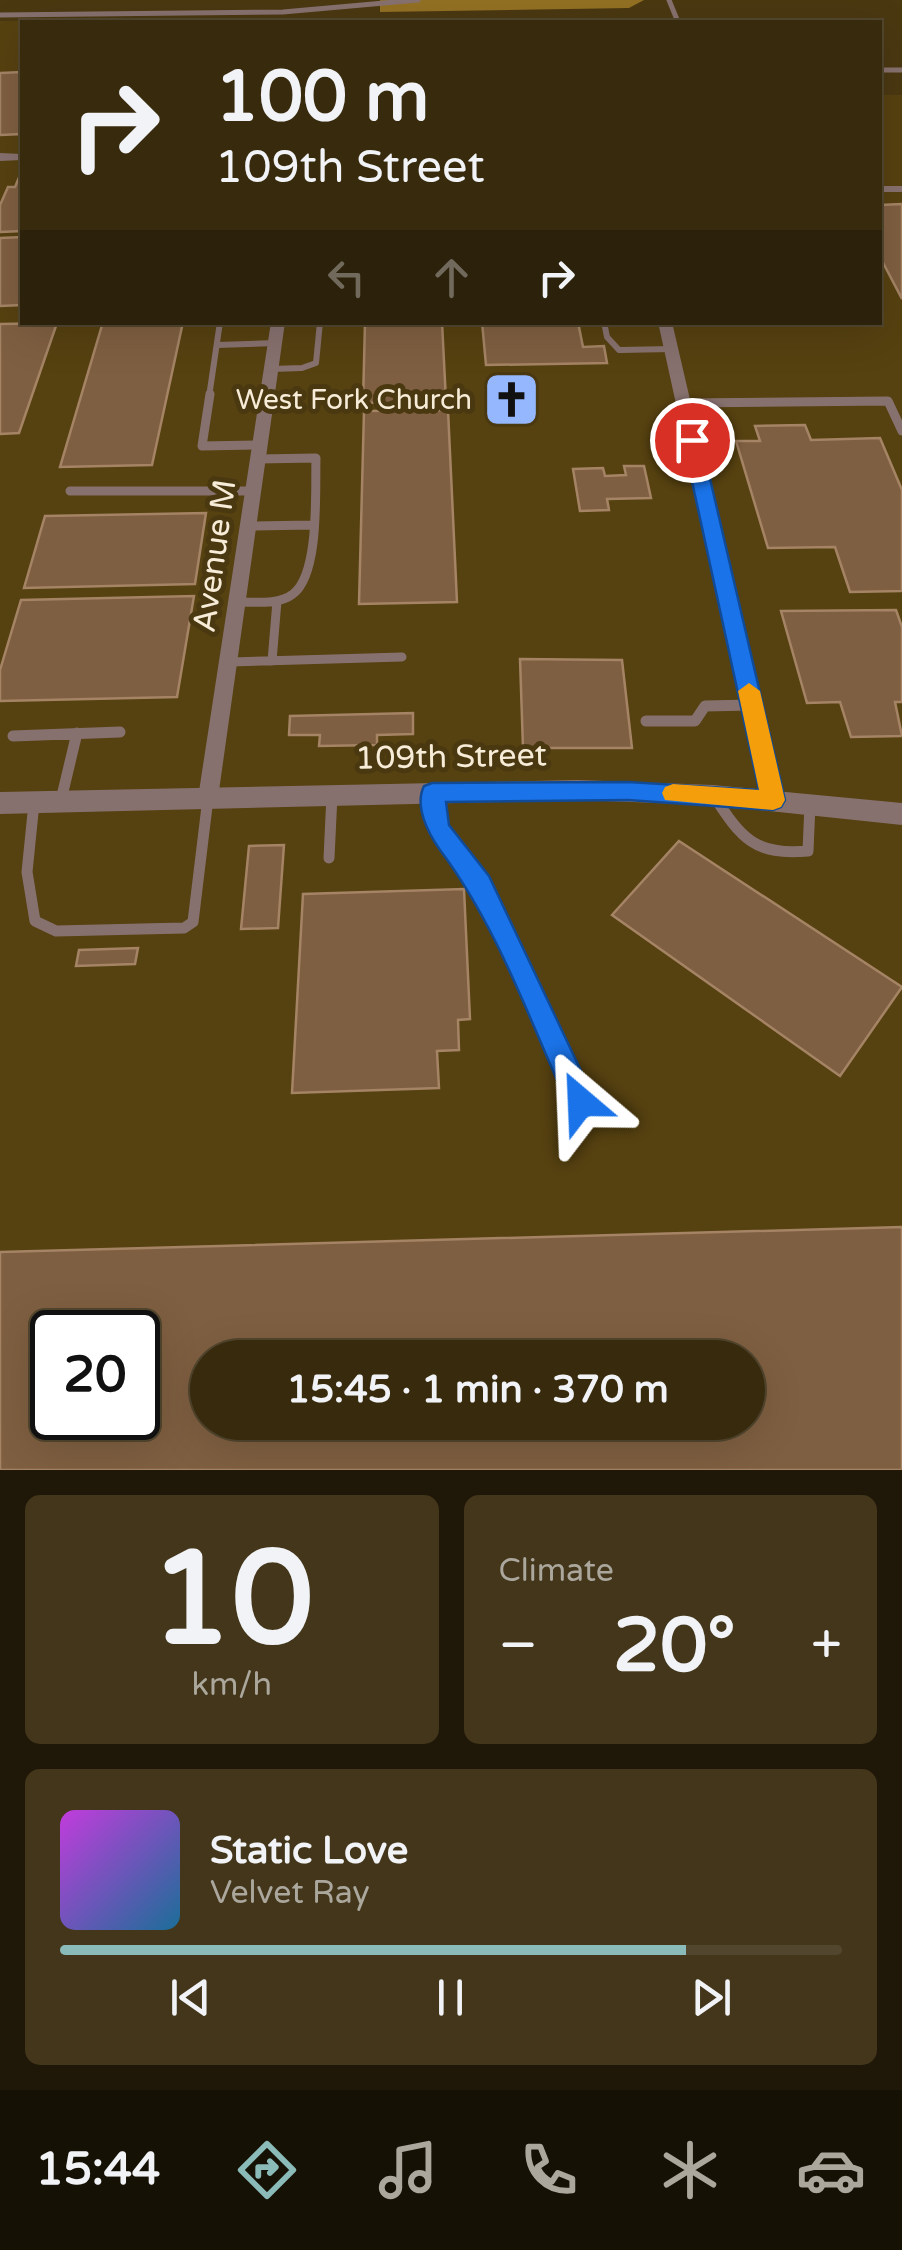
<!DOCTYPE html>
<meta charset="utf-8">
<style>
:root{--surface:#382a0d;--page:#43361b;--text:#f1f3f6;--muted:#aba79d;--line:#52462e;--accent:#8bbbb9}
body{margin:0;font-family:"Varela Round",sans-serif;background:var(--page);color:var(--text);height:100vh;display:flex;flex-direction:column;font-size:38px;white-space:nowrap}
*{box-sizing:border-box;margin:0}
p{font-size:32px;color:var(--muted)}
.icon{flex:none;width:55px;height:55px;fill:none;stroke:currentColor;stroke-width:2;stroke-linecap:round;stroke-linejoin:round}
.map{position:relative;height:1470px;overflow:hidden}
.drawer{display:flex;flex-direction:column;gap:25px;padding:25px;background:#1f1707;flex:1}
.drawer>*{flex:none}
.top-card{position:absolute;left:20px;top:20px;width:862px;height:305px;border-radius:0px;box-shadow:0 10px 40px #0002,0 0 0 2px var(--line);background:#382a0d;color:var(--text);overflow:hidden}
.speed{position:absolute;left:30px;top:1310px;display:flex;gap:20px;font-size:50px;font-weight:700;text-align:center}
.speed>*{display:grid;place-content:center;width:130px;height:130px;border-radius:50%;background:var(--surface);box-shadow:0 10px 40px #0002,0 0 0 2px var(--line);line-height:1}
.speed .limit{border:5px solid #111;border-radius:15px;background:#fff;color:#111}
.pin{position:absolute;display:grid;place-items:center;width:85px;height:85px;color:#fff;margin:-42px;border:5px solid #fff;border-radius:50%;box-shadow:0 2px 10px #0007}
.me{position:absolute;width:110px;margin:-55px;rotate:334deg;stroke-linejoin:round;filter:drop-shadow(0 0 8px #0008)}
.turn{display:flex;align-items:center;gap:35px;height:210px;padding:0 30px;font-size:45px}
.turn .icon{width:130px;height:130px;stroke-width:2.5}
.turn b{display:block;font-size:70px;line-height:85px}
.lanes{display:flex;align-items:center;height:95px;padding:0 30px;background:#0003;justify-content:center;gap:50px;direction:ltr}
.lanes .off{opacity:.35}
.big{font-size:75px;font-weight:700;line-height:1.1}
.drawer .card{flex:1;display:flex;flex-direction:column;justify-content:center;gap:15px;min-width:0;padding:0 35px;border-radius:15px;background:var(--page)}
.drawer .dial{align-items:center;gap:0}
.dial b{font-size:130px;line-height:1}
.song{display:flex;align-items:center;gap:30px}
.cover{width:120px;height:120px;border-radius:15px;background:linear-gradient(135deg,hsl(290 70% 55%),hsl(200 70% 35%))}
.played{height:10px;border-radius:5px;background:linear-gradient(90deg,var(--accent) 80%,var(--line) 80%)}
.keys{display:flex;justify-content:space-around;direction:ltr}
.heat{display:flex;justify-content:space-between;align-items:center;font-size:55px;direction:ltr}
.drawer .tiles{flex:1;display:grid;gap:25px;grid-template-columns:1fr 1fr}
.card:last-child{grid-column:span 2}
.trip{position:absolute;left:190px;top:1340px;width:575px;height:100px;border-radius:50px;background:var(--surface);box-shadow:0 10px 40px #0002,0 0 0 2px var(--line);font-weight:700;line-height:100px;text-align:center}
.menu{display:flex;height:160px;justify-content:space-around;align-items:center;background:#161105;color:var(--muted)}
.menu .icon{width:70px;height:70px}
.menu .current{color:var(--accent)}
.menu b{font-size:45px;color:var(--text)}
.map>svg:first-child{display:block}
.built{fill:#564110;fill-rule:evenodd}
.forest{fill:#927023}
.building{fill:#7f5f41;stroke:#a58465;stroke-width:2.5;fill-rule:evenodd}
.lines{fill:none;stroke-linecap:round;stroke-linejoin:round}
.service-far4{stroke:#87716f;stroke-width:5}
.service-far3{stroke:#87716f;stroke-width:6}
.service-far2{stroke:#87716f;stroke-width:9}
.service-far1{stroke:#87716f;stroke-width:11}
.service{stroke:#87716f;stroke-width:14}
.minor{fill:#87716f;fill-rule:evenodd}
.tertiary{fill:#87716f;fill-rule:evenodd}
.route{fill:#1a73e8;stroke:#114b97;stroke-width:2.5}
.slow{fill:#f59e0b}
.labels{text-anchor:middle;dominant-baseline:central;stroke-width:10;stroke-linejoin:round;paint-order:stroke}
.far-poi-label{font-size:28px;fill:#f7ecd7;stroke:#4a3811;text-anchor:end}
.street-label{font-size:32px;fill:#f7ecd7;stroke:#4a3811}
</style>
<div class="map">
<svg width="902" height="1470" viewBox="0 0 902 1470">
<rect width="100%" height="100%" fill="#4a3811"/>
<path class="built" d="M266 18V22H22V322H880V95H902V1470H0V21ZM52 1332H138V1418H52ZM208 1358H748V1422H208Z"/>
<path class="forest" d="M380 0H644L629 8 380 12Z"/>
<path class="building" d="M22 72V134L0 135V73Z
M20 175 22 231 0 232V205L8 187H15Z
M902 204V299L880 257V205Z
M22 237V305L0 306V238Z
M103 322H183L152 465 60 467Z
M365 322H442L446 401 363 403Z
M482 322H578L583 347 604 346 607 363 486 365Z
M57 323 19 433 0 434V324Z
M448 410 457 602 359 604 364 411Z
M805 425 811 440 880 438 902 490V591L850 592 835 547 768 548 736 441H760L755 426Z
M624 466H644L651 498 607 499 609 510 580 511 573 469 603 468 605 476 626 475Z
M206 513 195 584 24 588 45 516Z
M194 596 177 697 0 701V670L21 600Z
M896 610 902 627V702H895L902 736 851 737 840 702 807 703 781 611Z
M520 659 622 660 632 748H523Z
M413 713V734L377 735V745L319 746 320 735H289L290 716Z
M679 841 902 987 840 1076 612 915Z
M284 845 278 928 241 929 249 846Z
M464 889 470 1019 458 1020 459 1050 437 1051 439 1088 292 1093 303 894Z
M138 948 135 964 76 966 79 950Z
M902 1227V1470H0V1252ZM52 1332H138V1418H52ZM208 1358H748V1422H208Z"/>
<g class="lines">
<path class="service-far4" d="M669 0 678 22
M0 15 283 12 418 0
M880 70H902"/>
<path class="service-far3" d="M880 189H902
M604 322 607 337 619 350 671 349
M217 345 275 343
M272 369 302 368 316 363 320 322
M209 397 220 322"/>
<path class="service-far2" d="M210 394 202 446 261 445
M683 403 888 401 902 431
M70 491H254
M249 526 311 525
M239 602C255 602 279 605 293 594 320 574 315 490 316 458L259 459
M272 661 277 601
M230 662 402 657"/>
<path class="service-far1" d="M646 721H695L705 706 752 705
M13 736 120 732
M432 793 438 828 480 884 546 1027
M714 796C741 838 755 856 808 851L810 804
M61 800 77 733
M34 803 27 872 35 921 56 931 184 928 193 922 208 798
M329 858 332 795"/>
<path class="service" d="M545 1024 581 1102"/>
<path class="minor" d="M0 153 22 154V160L0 161Z
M271 322H285L218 798 215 804H201L198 798Z
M658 322H672L783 800 780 806H766L763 800Z"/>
<path class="tertiary" d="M578 780 713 785 902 803V825L713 805 578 800 0 814V792Z"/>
</g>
<path class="route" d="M692 435 701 440 785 800 781 807 773 810 628 800 446 802 449 825 489 876 591 1092 596 1102 591 1112 581 1116 571 1112C531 1024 498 927 440 850 428 833 414 806 424 786L432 783 628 782 759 790 683 440Z"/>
<path class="slow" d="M749 683 760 691 785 800 781 807 773 810 665 800 662 793 665 787 673 784 759 790 738 691Z"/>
<defs>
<symbol id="church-square" viewBox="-11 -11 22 22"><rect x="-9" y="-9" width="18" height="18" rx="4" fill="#94b7fd" stroke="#4a3811"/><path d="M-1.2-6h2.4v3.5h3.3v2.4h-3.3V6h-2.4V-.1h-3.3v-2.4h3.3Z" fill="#111"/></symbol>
</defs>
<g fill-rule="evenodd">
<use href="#church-square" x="480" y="368" width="63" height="63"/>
</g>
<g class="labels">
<g class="far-poi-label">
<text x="472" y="400">West Fork Church</text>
</g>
<g class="street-label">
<text transform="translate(215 556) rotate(-82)">Avenue M</text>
<text transform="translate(451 757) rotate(-1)">109th Street</text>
</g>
</g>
</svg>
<div class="speed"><div class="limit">20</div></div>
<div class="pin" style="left:692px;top:440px;background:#d93025"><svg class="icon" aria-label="arrive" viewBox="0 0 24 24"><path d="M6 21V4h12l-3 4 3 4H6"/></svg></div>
<svg class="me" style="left:581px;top:1102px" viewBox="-20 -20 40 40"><path d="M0-17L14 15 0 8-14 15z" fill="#1a73e8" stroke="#fff" stroke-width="4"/></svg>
<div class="trip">15:45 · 1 min · 370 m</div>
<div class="top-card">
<div class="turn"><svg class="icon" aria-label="right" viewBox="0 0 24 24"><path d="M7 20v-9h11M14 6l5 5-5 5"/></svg><div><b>100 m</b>109th Street</div></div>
<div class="lanes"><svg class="icon off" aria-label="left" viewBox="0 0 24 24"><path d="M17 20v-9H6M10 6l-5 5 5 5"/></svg><svg class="icon off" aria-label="ahead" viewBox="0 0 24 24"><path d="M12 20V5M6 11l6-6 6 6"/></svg><svg class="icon" aria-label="right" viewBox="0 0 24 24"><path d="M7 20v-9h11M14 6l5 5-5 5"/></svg></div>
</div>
</div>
<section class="drawer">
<div class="tiles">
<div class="card dial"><b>10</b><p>km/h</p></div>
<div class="card"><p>Climate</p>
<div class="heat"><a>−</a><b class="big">20°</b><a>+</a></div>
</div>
<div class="card">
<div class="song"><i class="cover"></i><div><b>Static Love</b><p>Velvet Ray</p></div></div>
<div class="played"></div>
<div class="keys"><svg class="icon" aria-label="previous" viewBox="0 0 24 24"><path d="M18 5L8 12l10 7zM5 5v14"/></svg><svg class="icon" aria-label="pause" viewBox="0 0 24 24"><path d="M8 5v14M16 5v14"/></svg><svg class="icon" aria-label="next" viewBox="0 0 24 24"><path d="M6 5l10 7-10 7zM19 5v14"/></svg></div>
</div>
</div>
</section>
<nav class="menu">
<b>15:44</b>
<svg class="icon current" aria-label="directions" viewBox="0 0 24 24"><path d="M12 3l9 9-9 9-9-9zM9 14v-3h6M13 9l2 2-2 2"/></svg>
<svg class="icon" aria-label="music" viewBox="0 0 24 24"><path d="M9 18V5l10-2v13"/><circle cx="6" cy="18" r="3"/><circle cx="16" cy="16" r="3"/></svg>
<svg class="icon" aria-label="phone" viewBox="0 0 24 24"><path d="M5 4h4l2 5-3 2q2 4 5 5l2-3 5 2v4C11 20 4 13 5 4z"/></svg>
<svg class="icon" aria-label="climate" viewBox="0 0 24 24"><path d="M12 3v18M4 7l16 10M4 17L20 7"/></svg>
<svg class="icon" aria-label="car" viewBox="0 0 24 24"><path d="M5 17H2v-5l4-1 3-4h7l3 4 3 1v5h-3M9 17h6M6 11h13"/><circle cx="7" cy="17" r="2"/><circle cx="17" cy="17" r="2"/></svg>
</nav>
